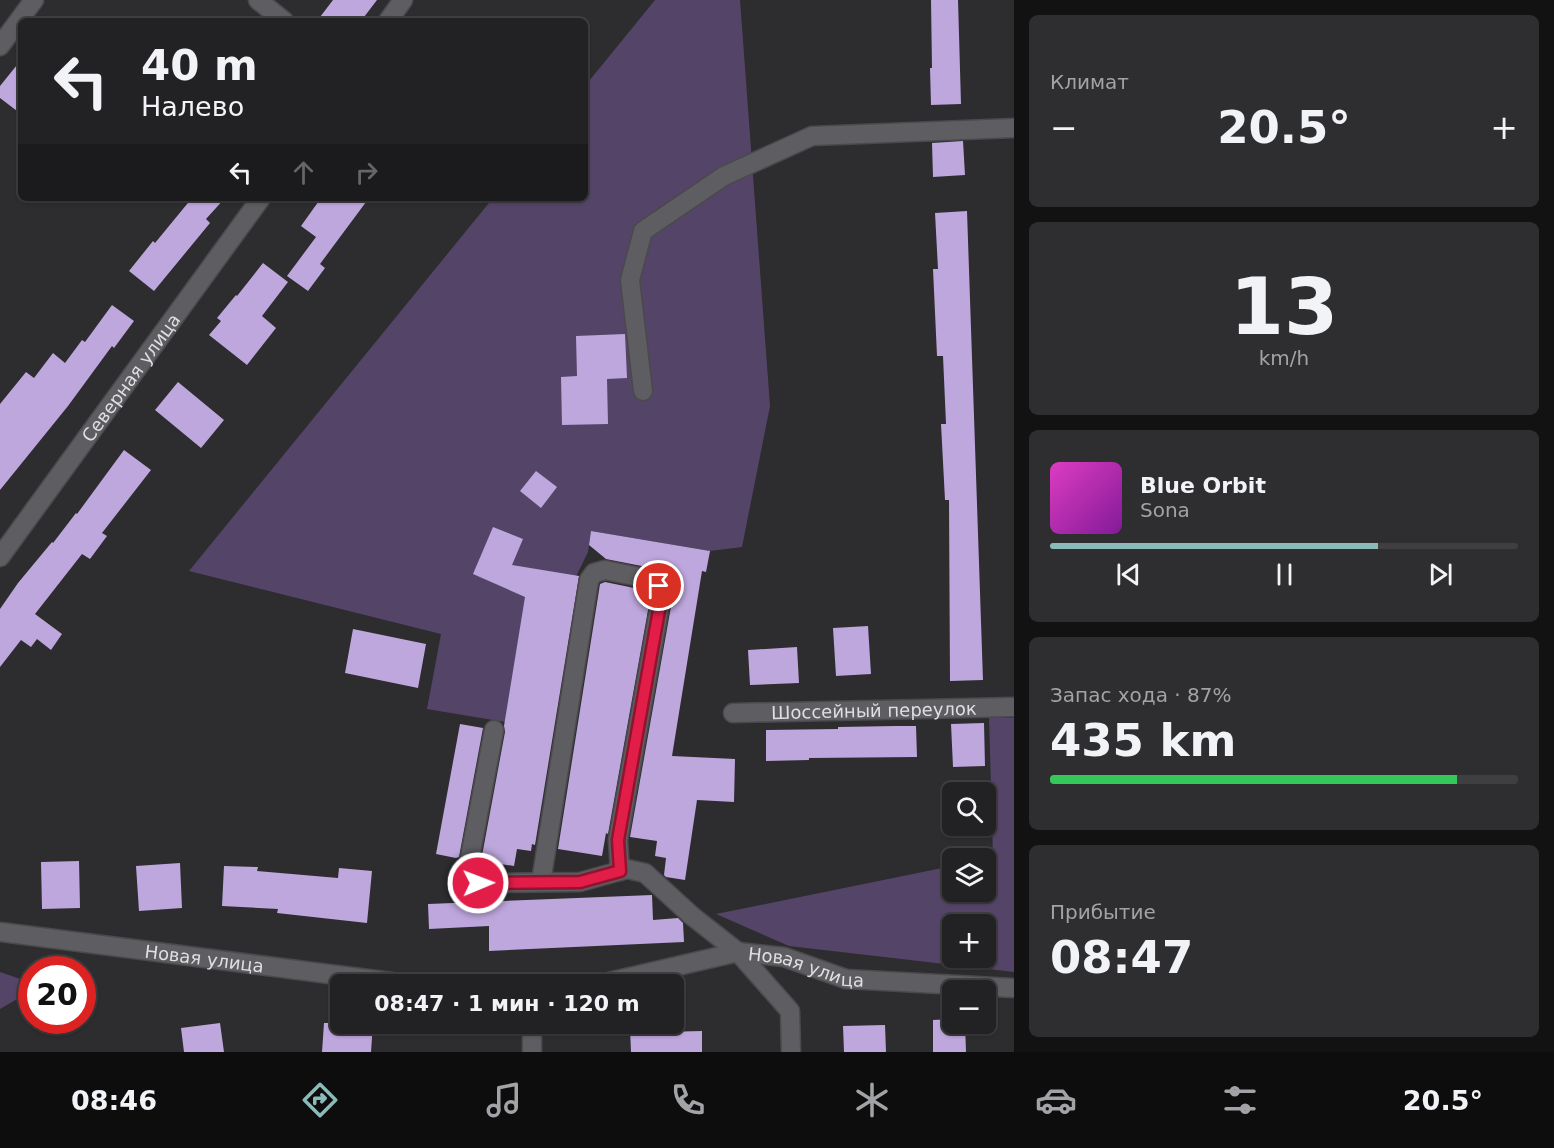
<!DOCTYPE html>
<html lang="ru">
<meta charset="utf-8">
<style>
:root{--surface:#222123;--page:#2e2e30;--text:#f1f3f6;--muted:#a2a3a6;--line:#3f3e41;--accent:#8bbbb9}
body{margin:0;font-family:"DejaVu Sans",sans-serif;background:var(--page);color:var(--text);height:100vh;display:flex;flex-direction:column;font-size:22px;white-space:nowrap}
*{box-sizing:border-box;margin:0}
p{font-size:20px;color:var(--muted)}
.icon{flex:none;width:33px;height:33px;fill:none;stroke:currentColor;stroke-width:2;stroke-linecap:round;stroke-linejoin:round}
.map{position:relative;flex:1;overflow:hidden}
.sheet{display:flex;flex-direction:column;gap:15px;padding:15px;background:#131213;width:540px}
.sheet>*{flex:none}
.banner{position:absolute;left:18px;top:18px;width:570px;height:183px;border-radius:9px;box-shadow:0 2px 4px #0004,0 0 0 2px var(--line);background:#222123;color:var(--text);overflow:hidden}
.fabs{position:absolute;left:942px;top:782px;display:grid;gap:12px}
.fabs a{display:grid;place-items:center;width:54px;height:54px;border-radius:9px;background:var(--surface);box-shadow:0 2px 4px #0004,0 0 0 2px var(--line);font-size:30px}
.speed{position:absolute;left:18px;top:956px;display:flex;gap:12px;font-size:30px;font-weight:700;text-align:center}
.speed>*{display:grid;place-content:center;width:78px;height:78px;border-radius:50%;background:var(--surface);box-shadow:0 2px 4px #0004,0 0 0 2px var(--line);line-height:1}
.speed .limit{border:9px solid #d22;background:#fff;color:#111}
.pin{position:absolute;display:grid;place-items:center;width:51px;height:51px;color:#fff;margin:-26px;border:3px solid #fff;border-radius:50%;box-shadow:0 2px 6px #0007}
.me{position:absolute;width:66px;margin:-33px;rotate:89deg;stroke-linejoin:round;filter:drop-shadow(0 0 4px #0008)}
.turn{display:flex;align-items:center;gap:21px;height:126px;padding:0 24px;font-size:27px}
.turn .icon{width:78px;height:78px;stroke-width:2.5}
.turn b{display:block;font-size:42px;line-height:51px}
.lanes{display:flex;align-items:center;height:57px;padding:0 24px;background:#0003;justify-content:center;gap:30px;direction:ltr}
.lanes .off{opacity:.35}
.big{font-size:45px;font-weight:800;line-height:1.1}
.sheet .widget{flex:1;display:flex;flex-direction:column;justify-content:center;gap:9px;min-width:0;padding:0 21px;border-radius:9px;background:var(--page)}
.sheet .dial{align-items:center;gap:0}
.dial b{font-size:78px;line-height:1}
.song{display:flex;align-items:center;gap:18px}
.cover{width:72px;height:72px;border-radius:9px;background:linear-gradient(135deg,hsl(310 70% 55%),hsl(290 70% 35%))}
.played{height:6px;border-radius:3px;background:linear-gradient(90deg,var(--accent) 70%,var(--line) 70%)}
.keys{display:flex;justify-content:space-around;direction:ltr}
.heat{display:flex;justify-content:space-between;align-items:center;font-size:33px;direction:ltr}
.charge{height:9px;border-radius:4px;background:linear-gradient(90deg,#34c759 87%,var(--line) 0)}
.trip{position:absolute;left:330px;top:974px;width:354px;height:60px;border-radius:9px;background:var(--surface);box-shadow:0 2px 4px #0004,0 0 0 2px var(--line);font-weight:800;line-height:60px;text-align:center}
.tabs{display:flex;height:96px;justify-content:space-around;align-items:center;background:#0e0d0e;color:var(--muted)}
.tabs .icon{width:42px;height:42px}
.tabs .active{color:var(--accent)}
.tabs b{font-size:27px;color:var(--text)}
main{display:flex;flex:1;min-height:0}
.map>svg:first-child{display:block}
.green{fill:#544568;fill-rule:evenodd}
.building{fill:#bea7dd}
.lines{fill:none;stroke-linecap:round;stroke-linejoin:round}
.minor-casing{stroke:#4a494c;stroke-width:21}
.minor{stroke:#5e5d61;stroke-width:18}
.route-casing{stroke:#92132f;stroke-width:15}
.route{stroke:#e11d48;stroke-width:10}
.labels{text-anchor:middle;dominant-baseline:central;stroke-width:6;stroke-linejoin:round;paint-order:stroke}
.street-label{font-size:18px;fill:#dfdfe1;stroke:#2d2c2f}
</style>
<main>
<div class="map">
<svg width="1014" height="1052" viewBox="0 0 1014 1052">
<rect width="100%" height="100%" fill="#2d2c2f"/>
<path class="green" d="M655 0H740L770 406 742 547 710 551 591 531 588 552 505 722 427 709 441 634 189 571 493 198H585V86Z
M989 717 1014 718V972L789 946 716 914 952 866V891H986V859L993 857ZM952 924H986V957H952Z
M0 972 32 983 31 991 0 1009Z"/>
<path class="building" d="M333 0H377L361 21H317Z
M931 0H958L961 104 931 105 930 68H932Z
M21 60V114L0 98V86Z
M963 141 965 175 933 177 932 143Z
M192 198H225L206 219 210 223 154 291 129 271 153 241 155 243Z
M321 198H369L320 264 325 268 308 291 287 276 316 237 301 226Z
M967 211 983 680 950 681 949 500H945L941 424H946L943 356H937L933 269H938L935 213Z
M263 263 288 282 262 316 276 328 247 365 209 335 221 321 217 318 236 295 237 296Z
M112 305 134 321 114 348 112 346 68 406 0 490V404L26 372 34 378 53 353 65 363 82 340 85 342Z
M625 334 627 378 607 379 608 424 562 425 561 377 577 376 576 336Z
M178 382 224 420 201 448 155 410Z
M124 450 151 470 102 533 107 536 90 559 82 554 35 614 62 634 51 650 37 639 31 647 21 640 0 667V609L18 583 52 542 53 543 76 513 77 514Z
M536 471 557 487 541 508 520 491Z
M493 527 523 539 512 565 579 576 535 845 532 844 531 851 517 849 514 866 481 861 505 732 504 726 525 597 473 574Z
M591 531 710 551 706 572 702 571 672 756 735 759 734 802 697 800 685 880 666 877 664 875 666 858 655 856 657 841 630 837 672 601 670 584 665 577 652 568 606 559 589 545Z
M605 582 644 590 649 592 650 599 608 834 606 833 602 856 558 849 600 584Z
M868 626 871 674 836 676 833 628Z
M353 629 426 644 418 688 345 673Z
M797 647 799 683 750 685 748 650Z
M984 723 985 766 953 767 951 724Z
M460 724 483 728 459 857 456 858 436 854Z
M896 726H916L917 757 809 758V760L766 761V730L838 729V727Z
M79 861 80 908 42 909 41 862Z
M180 863 182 908 139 911 136 866Z
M224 866 258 867 257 871 338 878 339 868 372 871 367 923 277 913 278 909 222 906Z
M652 895 653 920 678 918 683 923 684 942 489 951V926L429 929 428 904Z
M952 1019V1023H965L966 1052H933V1020Z
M220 1023 224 1052H184L181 1028Z
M324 1023H373L371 1052H322Z
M885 1025 886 1052H844L843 1026Z
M663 1027V1032L702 1031V1052H631L630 1029Z"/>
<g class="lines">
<defs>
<g id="minor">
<path d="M258 0 284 21"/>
<path d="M388 21 403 0"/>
<path d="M0 46 34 0"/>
<path d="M643 391 630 280 643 231 724 176 812 136 1014 128"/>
<path id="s1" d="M0 557 261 198"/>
<path id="s2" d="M733 713 1014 707"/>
<path d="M494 730 468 868 469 879 478 883 580 882 627 869 645 873 692 916 738 952 790 1011 791 1052"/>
<path d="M541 882 589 580 594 573 605 570 649 579 659 586 661 599 618 840 620 871"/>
<path id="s3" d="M0 932 407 984"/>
<path id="s4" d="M600 984 738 952 784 957 846 979 1014 988"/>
<path d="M532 1023V1052"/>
</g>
</defs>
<use href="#minor" class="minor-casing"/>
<use href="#minor" class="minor"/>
</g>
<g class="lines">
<defs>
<path id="route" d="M478 883 580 882 620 871 618 840 661 599 659 586"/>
</defs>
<use href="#route" class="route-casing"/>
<use href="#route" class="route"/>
</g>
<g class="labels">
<g class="street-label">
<text stroke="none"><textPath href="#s1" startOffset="222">Северная улица</textPath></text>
<text stroke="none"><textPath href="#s2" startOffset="141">Шоссейный переулок</textPath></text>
<text stroke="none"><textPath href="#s3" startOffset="206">Новая улица</textPath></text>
<text stroke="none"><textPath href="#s4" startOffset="212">Новая улица</textPath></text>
</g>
</g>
</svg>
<div class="fabs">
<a><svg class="icon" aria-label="search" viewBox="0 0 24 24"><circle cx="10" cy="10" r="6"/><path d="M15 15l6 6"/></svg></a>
<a><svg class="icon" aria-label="layers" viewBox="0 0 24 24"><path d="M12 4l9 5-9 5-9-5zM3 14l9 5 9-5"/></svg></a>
<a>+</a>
<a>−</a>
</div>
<div class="speed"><div class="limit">20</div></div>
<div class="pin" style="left:659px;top:586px;background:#d93025"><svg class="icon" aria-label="arrive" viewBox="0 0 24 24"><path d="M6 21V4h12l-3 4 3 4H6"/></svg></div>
<svg class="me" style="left:478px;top:883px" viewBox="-20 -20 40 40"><circle r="17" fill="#e11d48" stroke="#fff" stroke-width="3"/><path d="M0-11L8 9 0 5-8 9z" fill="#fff"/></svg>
<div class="trip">08:47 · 1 мин · 120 m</div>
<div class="banner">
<div class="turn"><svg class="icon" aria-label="left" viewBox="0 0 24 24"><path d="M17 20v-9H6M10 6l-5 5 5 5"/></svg><div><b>40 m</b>Налево</div></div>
<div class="lanes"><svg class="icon" aria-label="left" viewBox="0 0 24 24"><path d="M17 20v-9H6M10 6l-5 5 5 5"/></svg><svg class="icon off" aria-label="ahead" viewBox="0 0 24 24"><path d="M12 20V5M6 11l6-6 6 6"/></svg><svg class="icon off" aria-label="right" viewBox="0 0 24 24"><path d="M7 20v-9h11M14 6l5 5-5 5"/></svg></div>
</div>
</div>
<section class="sheet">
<div class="widget"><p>Климат</p>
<div class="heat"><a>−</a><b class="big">20.5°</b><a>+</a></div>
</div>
<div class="widget dial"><b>13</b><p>km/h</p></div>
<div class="widget">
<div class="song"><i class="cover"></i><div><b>Blue Orbit</b><p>Sona</p></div></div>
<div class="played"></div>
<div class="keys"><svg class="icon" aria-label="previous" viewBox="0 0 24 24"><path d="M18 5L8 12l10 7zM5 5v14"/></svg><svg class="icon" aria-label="pause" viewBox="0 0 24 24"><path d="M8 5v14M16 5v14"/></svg><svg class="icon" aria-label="next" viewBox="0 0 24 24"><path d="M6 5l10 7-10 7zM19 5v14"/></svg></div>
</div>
<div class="widget"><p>Запас хода · 87%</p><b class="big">435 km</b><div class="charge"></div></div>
<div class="widget"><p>Прибытие</p><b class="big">08:47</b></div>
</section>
</main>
<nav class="tabs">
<b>08:46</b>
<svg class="icon active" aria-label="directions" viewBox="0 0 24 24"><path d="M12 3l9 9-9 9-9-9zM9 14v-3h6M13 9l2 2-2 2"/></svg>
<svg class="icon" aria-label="music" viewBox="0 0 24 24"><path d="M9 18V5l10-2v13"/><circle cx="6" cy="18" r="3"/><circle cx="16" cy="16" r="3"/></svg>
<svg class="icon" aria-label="phone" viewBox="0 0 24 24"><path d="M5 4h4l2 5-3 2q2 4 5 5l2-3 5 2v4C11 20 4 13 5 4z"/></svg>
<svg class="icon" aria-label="climate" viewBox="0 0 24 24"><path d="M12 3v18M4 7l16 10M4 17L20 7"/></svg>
<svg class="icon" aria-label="car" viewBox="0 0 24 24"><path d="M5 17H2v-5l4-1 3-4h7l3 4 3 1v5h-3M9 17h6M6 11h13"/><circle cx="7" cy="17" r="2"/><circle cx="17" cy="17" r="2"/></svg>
<svg class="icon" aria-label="filters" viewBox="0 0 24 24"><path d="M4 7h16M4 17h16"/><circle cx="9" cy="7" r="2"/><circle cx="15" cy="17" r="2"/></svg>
<b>20.5°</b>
</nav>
